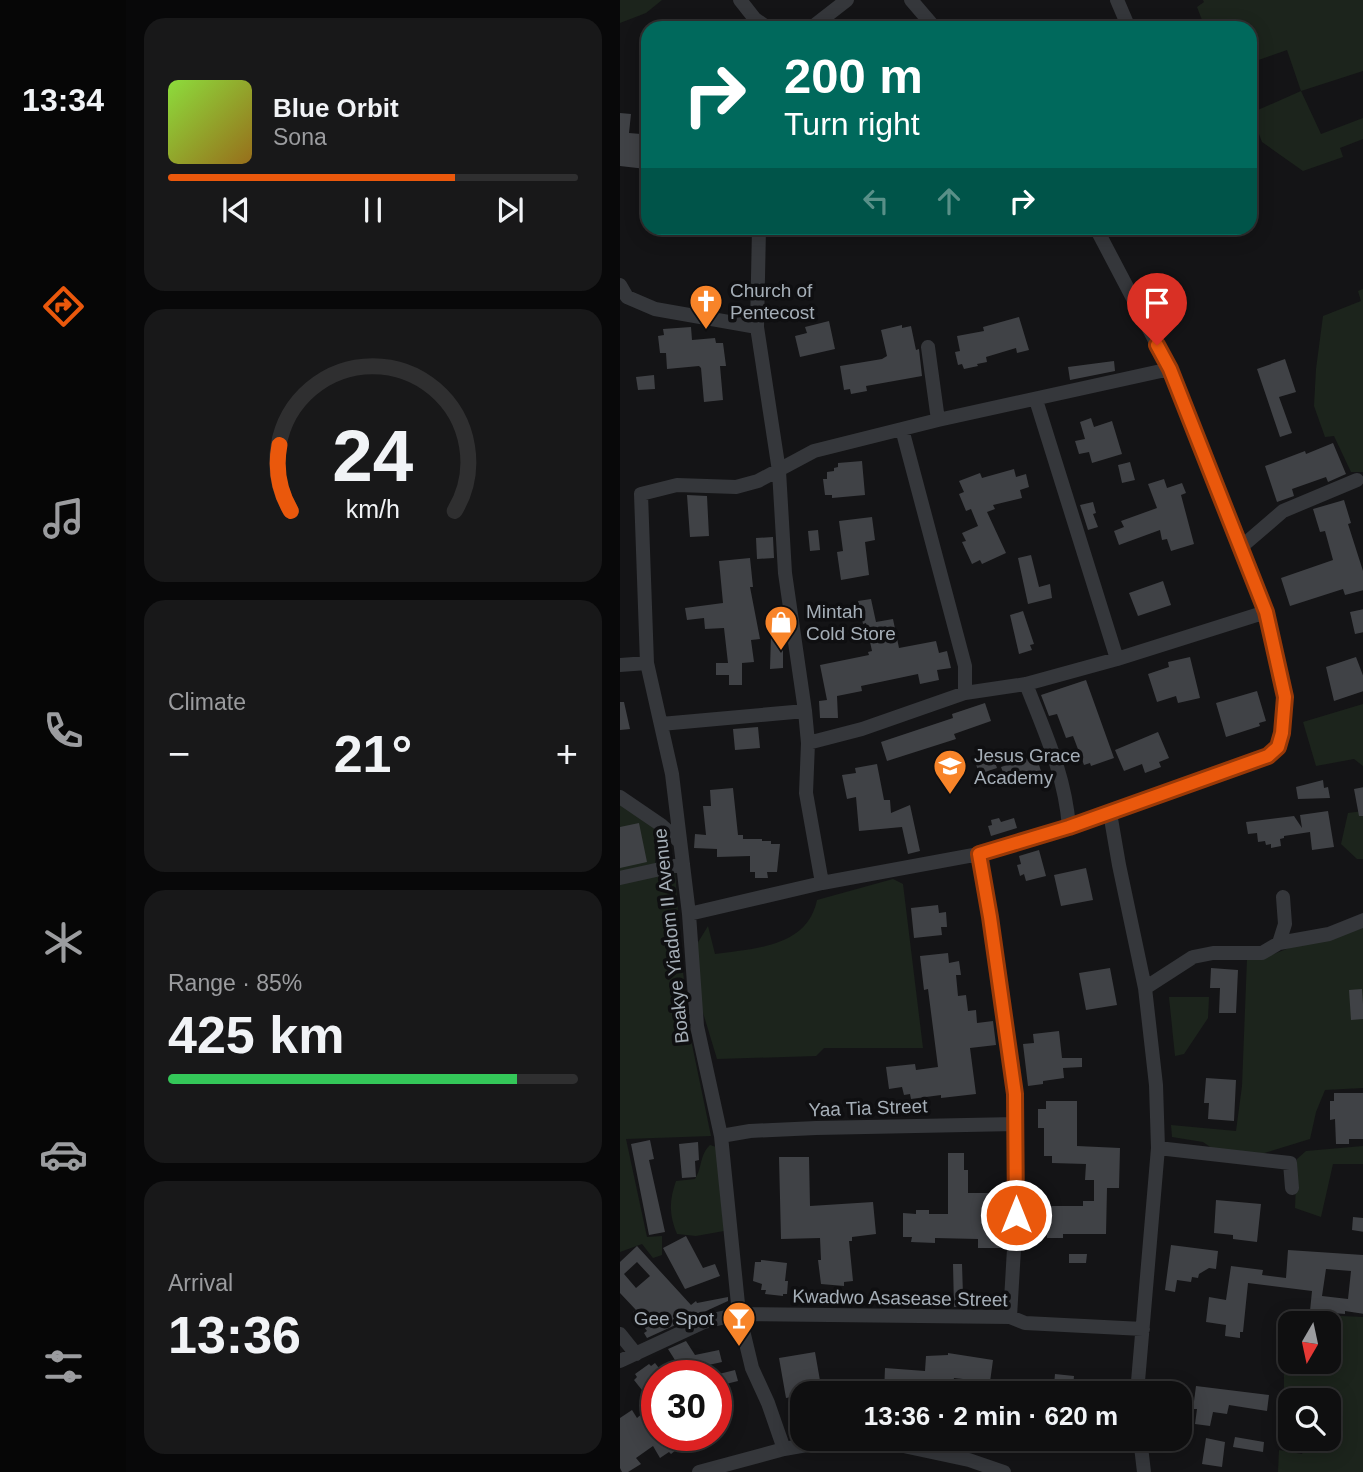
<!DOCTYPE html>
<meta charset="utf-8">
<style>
:root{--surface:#0f0f10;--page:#181819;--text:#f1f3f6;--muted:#9b9c9f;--line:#2f2f30;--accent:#ea580c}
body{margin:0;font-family:Arial,sans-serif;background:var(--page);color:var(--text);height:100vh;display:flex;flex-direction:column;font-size:26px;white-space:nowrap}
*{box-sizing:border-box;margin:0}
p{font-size:23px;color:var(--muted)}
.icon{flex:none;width:38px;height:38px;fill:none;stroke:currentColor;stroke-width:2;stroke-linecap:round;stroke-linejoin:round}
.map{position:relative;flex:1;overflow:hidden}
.side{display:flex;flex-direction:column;gap:18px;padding:18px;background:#080809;width:494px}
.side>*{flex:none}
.banner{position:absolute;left:21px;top:21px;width:616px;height:214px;border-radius:21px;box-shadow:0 4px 18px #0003,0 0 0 2px var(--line);background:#00695c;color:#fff;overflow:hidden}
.needle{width:46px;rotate:189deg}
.fabs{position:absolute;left:658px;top:1311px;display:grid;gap:14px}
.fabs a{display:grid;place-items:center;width:63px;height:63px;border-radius:14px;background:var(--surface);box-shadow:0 4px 18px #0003,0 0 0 2px var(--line);font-size:35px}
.speed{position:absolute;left:21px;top:1360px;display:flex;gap:14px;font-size:35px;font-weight:700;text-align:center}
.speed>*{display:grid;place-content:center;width:91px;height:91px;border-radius:50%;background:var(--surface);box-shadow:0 4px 18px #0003,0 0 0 2px var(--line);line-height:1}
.speed .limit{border:10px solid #d22;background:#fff;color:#111}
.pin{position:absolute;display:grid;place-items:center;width:60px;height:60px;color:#fff;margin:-72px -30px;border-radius:50% 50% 50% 0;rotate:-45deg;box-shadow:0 0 7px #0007}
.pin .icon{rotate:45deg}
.me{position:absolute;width:77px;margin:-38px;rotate:0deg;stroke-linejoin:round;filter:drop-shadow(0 0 5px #0008)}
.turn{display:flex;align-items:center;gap:24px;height:147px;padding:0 28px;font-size:32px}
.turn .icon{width:91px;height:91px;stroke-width:2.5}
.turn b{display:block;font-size:49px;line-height:60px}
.lanes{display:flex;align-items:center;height:66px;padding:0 28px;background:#0003;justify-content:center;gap:35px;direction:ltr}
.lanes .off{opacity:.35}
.big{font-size:52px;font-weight:700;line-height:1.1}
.side .tile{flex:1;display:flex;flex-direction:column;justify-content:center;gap:10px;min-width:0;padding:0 24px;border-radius:21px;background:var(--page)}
.side .dial{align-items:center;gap:0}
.dial svg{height:182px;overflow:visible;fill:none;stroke:var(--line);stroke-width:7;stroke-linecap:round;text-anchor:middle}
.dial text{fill:var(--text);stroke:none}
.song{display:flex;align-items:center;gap:21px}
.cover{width:84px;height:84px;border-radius:10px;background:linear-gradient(135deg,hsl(90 70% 55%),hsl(40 70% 35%))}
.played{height:7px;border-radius:4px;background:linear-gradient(90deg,var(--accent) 70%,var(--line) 70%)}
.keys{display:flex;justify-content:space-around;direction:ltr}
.heat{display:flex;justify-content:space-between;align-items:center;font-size:38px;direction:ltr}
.charge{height:10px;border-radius:5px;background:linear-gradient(90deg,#34c759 85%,var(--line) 0)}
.trip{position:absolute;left:170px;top:1381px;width:402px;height:70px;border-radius:21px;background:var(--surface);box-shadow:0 4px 18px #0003,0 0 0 2px var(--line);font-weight:700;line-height:70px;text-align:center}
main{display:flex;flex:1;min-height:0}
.menu{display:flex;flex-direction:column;width:126px;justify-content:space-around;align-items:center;background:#060606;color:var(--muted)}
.menu .icon{width:49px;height:49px}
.menu .selected{color:var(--accent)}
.menu b{font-size:32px;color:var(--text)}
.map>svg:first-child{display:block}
.green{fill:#1c241c}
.building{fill:#404246;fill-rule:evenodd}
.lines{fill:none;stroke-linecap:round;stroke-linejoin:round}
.minor{stroke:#35373b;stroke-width:14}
.route-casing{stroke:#983908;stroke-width:18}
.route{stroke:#ea580c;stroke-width:12}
.labels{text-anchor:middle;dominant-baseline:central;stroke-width:7;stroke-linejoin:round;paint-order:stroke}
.poi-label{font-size:19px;fill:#a5aeb7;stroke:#0f0f11;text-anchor:start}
.street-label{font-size:19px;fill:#a5aeb7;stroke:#0f0f11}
</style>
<main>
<nav class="menu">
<b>13:34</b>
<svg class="icon selected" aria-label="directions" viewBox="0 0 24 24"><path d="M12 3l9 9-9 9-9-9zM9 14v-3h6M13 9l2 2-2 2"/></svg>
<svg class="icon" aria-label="music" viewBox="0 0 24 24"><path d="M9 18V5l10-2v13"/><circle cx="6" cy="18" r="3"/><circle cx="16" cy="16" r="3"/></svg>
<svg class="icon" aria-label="phone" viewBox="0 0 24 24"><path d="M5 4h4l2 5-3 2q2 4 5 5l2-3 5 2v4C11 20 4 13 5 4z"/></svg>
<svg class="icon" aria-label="climate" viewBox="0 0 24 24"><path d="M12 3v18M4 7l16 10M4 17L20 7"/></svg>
<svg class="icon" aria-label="car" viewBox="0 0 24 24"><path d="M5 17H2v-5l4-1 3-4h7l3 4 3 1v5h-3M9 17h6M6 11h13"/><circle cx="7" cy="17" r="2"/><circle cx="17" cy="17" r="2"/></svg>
<svg class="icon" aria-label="filters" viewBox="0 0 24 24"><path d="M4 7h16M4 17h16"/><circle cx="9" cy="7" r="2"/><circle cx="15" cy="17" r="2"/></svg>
</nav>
<section class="side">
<div class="tile">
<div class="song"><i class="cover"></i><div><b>Blue Orbit</b><p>Sona</p></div></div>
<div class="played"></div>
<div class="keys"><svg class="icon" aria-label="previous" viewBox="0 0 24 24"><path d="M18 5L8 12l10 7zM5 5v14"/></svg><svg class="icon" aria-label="pause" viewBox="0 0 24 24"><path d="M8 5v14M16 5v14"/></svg><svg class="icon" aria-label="next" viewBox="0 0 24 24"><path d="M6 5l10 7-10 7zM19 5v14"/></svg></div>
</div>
<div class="tile dial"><svg viewBox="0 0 100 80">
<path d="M14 69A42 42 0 1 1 86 69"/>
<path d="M14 69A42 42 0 0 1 9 40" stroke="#ea580c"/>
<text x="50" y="56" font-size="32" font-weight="700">24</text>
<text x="50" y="72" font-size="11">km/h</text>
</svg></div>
<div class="tile"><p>Climate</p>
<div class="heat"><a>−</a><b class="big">21°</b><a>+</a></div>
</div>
<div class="tile"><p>Range · 85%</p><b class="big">425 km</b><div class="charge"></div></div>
<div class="tile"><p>Arrival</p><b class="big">13:36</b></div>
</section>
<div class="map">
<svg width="744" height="1472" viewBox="0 0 744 1472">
<rect width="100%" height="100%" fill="#141416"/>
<path class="green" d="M0 0H42L26 13 0 23Z
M583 0H743V71L681 91 701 134 743 118V139L720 148 723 157 683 171 642 142 631 113 681 91 667 50 630 63V28H585L577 7 584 2Z
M743 289V472H731L714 436 705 437 694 406 696 369 703 316 741 301 738 291Z
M743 704V766L734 759 696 766 683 722Z
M0 802 46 835 36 852 35 865 55 871 62 963 70 1035 91 1136 6 1139 27 1237 42 1236V1255L33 1258 22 1244 0 1252Z
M743 811V859H737L721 844 728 813Z
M273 879 283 884 303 1048H204L196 1056 97 1059 81 1006 77 944 88 926 95 954C134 948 187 948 197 900Z
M743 927V1088L705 1090 696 1112 690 1139 641 1154 596 1151 583 1142 552 1137 551 1125 616 1131 622 1086 627 959 646 957 684 942Z
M549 997H589L588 1018 564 1054 555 1056Z
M90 1145 96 1147 104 1231 76 1236 57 1234C49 1214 49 1201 56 1181L75 1179C83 1166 79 1156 90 1145Z
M743 1146V1164H713L701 1217 675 1208 677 1159 686 1151Z
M678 1314 743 1317V1472H658L659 1450 682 1454 686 1445 710 1449 717 1419 709 1417V1400H670V1408L664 1407V1334L670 1326V1362H709V1323H672Z"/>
<path class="building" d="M0 113 11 114 9 133 21 134V140L27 141 26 169 0 166Z
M399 317 409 350 397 353 396 348 366 357 367 362 357 364 358 366 344 369 342 364 338 365 335 352 340 351 337 336 364 331 363 327Z
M209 321 215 349 180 357 175 336 187 333 185 327Z
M282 325V328L291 326 296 350 299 349 302 376 246 386 247 391 231 394 230 389 224 390 220 366 262 359 267 356 261 330Z
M71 327 72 340 95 338 96 343H103L106 366H100L103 400 84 402 81 368 79 366 47 369 46 353H40L38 336 44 335 43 329Z
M665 359 676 392 659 397 672 433 660 437 637 369Z
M494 361 495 371 450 380 448 367Z
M34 375 35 389 18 390 16 377Z
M471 418 474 427 492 421 502 454 472 463 469 452 459 454 455 441 465 439 460 422Z
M713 443 726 474 708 482 706 477 672 489 674 496 657 502 645 466 685 451 686 454Z
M242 461 245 495 212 498V495H205L203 479H207V472L214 471V468L218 467V463Z
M510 462 515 480 502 483 498 465Z
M394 469 396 477 406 474 409 487 400 490 402 498 373 505 375 509 367 512 386 553 362 564 360 560 352 564 342 542 346 541 342 533 358 526 351 509 346 511 339 494 344 492 339 481 360 473 362 478Z
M544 479 547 488 562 483 566 493 561 495 574 544 551 551 547 539 542 540 540 530 499 545 494 531 504 527 501 521 537 508 528 484Z
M67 495 87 496 89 536 70 537Z
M724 500 731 523 728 524 744 574V590L725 595 723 589 670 606 661 578 713 560 705 531 700 532 693 509Z
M473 502 476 513 473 514 478 527 468 530 460 505Z
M252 517 255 540 245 542 249 575 221 580 217 552 223 551 219 521Z
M198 530 200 550 190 551 188 531Z
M153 537 154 558 137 559 136 538Z
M411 555 419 587 430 584 432 598 408 604 398 558Z
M130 558 133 587H130L140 639 131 640 134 662 122 663V685H109V675H96V663H108L104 628 85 629 84 618 67 620 65 608 103 603 99 561Z
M543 581 551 605 518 616 509 593Z
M251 599 256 622 273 619 279 648 316 641 319 653 327 651 331 668 317 670 319 680 300 684 298 674 241 686 242 691 217 696 218 718H200L199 701 207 700 200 665 249 655 248 652 252 651 246 623 243 624 238 601Z
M744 609V632L735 634 730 612Z
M403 611 414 644 410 645 412 650 399 654 390 615Z
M151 636H163V668L150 669Z
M570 657 580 698 558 703 556 696 537 702 528 674 549 667 548 662Z
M736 657 744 678V691L714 701 706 667Z
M466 680 494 758 471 766 470 763 464 765 453 736 446 738 437 714 429 716 421 695Z
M637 691 646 721 639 723 640 726 606 737 596 703Z
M0 702H4L10 729 0 730Z
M365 703 371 721 334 734 336 739 267 761 261 742 333 718 332 714Z
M138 727 140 748 115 750 113 729Z
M538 732 549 758 539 762 541 767 525 773 522 764 504 771 495 750Z
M338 756 344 773 323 781 317 764Z
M411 757 413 763 418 762 423 777 395 783 394 778 386 781 381 767Z
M374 759 377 768 359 774 356 764Z
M257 764 264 800H270L271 813 290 805 300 851 288 854 282 827 239 831 236 797 227 799 222 775 236 773 235 768Z
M703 780 704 788 708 787 710 798 678 799 676 787Z
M744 787V816H739L734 789Z
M113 788 118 835H123V839H142V841H151V844H160L157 872H147L148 878H135V872H130V856L97 857V849L74 848 75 834 86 835 83 806H91L90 790Z
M708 811 714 847 692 850 690 832 664 836V838L660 839 661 846 651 848V844L646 845 645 841 638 842 637 833 628 834 626 822 674 816 682 828 680 815Z
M379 818 381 822 394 818 397 828 371 836 368 826 372 825 371 820Z
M19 823 27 862 0 868V827Z
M419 850 426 876 406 881 404 874 400 876 397 865 401 864 399 856Z
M466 868 473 900 441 906 434 875Z
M318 905 319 913 326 912 327 927H321L322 935 294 938 291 908Z
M328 953 329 963 339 961 341 975H336L338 996 346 995 348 1011 356 1010 357 1023 373 1021 376 1045 350 1048 356 1094 321 1098V1095L291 1099 290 1094 284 1095 282 1087 269 1089 266 1067 295 1064 296 1070 318 1067 308 989 304 990 300 956Z
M490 968 497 1005 466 1010 459 973Z
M591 968 618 970 616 1013H599L600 988H590Z
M742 989 744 1019 731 1020 729 990Z
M439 1031 442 1058H462V1067L443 1068 444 1078 423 1081V1084L408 1086 403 1044 414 1043 413 1034Z
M586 1078 616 1080 614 1121 588 1119 589 1103H584Z
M714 1093H744V1139H729V1144H716L715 1119 710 1120V1101H714Z
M426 1101H457V1146L500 1148 499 1188H487L486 1234H443V1238H427V1206H463V1201H474V1180H465L466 1164 432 1163V1156H424V1128H418V1109H426Z
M30 1140 34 1159 29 1160 45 1232 29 1235 11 1144Z
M78 1142 79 1160 75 1161 76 1177 62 1178 59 1144Z
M328 1153H344V1170H348V1193H386V1209H374V1231H385L384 1248H358V1239L315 1238V1243L291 1242 292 1237H283V1213L296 1214V1210H309V1214H328Z
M159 1157H189L190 1206 253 1202 256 1234 232 1237V1241H229L233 1281 224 1282V1286L201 1284 198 1260H201L200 1238 161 1239Z
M596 1200 641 1204 637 1242 613 1239V1235L594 1233Z
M733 1217 744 1218V1232L732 1230Z
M66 1236 83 1268 95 1264 100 1276 65 1289 43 1248Z
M551 1245 598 1251 596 1269 589 1268 579 1274 578 1278 572 1277 571 1282 557 1280 555 1292 545 1290Z
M17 1246 71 1305 76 1301 77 1303 108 1297V1301L27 1338 24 1333 27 1331 13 1312 16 1310 0 1293V1262ZM17 1262 30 1276 16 1288 4 1274Z
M668 1250 744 1255V1314L725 1311V1314L690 1311 692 1291 628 1283 623 1332H620V1338L605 1336 606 1325 586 1322 589 1297 606 1300 611 1266 643 1270 642 1275 666 1278ZM706 1269 731 1271 728 1299 702 1296Z
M449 1254H467L466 1263H449Z
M141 1260 167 1263 165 1281H168L167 1294H163V1296L145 1294 146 1290H141L142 1284 133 1281 135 1262H141Z
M333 1264H342L343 1295 376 1296V1307H334Z
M66 1341 75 1355 99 1350 102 1362 84 1366 65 1376 48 1349Z
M195 1352 202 1392 182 1393V1395L166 1398 159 1358Z
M328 1353 373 1360 370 1382 334 1378 333 1384 324 1383V1393H264L265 1368 305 1371 306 1356 328 1355Z
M35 1363 45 1376H37V1435H75L51 1454 49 1452 40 1458 33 1446 16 1458 21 1464 8 1472H2L0 1468V1418L12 1410 17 1418 33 1404 14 1380 17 1377 15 1374 29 1364 31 1366Z
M115 1370 118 1381 102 1385 99 1374Z
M435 1374 454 1376 453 1387 434 1385Z
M576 1386 649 1395 647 1411 609 1405 607 1414 593 1412 590 1426 575 1424 577 1409H573Z
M615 1437 644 1442 643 1452 613 1447Z
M586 1438 605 1442 602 1467 582 1464Z"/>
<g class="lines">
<path class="minor" d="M120 0 135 19 148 28
M291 0 315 28
M497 0 509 28
M191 28 227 0
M139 228 137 327 159 471 165 573 185 711 188 743 186 793 202 883
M0 285 7 297 35 309 137 327
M308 347 318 420
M416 400 497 659
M282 429 345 666V693
M620 548 663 511 737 480
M0 665 27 663
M406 684C425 733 445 775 449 827
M41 724 185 711
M188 743 242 729 345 693 406 684 497 659 646 612
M0 797 41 825 60 842
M490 813 499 865 525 988 536 1085 538 1148 517 1393
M359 854 370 917 395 1094 396 1215 390 1317
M0 878 63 864
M69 914 202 883 359 854 449 827 648 756 658 747 662 733 665 697 646 612 550 369 476 228
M659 943 709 934 744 920
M525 988 573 957 593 953H642L659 943 665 924 663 897
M101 1136 130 1131 196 1128 396 1124
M538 1148 670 1163 672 1188
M0 1334 16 1354
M0 1361 84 1322 119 1314 390 1317 405 1323 523 1329
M246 1438 349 1460 384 1472
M520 1438 524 1472
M164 1449 148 1403 132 1368 119 1314 101 1136 77 1026 69 914 52 774 27 663 21 494 57 485 116 487 138 481 194 451 318 420 550 369
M79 1472 164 1449 227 1438"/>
</g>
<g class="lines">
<defs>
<path id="route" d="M396 1215 395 1094 370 917 359 854 449 827 648 756 658 747 662 733 665 697 646 612 550 369 537 345"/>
</defs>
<use href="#route" class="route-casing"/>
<use href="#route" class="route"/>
</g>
<defs>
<symbol id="church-pin" viewBox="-11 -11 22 30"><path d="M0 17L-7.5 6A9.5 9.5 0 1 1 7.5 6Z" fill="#f88429" stroke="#0f0f11"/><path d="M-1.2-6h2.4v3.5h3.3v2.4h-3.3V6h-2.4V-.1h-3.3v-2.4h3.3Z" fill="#fff"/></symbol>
<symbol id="shop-pin" viewBox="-11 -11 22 30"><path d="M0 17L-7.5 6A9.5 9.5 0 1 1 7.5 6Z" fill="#f88429" stroke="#0f0f11"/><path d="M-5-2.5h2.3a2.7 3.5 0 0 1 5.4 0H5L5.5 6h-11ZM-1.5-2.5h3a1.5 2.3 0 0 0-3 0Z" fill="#fff"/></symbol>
<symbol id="school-pin" viewBox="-11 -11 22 30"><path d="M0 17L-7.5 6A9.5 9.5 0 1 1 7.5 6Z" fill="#f88429" stroke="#0f0f11"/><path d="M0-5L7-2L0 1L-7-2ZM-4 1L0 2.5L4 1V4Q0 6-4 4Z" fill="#fff"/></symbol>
<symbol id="bar-pin" viewBox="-11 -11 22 30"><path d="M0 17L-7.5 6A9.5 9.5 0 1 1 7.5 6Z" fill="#f88429" stroke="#0f0f11"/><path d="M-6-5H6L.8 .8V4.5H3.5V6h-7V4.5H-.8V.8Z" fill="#fff"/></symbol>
</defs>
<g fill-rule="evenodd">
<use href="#church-pin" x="67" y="282" width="38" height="52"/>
<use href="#shop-pin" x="142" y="603" width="38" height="52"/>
<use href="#school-pin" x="311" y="747" width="38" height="52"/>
<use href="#bar-pin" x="100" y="1299" width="38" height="52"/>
</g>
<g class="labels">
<g class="poi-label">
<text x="110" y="290">Church of<tspan x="110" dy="22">Pentecost</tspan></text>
<text x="186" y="611">Mintah<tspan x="186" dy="22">Cold Store</tspan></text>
<text x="354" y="755">Jesus Grace<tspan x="354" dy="22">Academy</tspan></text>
<text x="94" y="1318" text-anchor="end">Gee Spot</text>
</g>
<g class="street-label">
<text transform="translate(51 936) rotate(-96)">Boakye Yiadom II Avenue</text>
<text transform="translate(248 1108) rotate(-2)">Yaa Tia Street</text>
<text transform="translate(280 1298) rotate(1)">Kwadwo Asasease Street</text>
</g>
</g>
</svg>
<div class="fabs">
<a><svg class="needle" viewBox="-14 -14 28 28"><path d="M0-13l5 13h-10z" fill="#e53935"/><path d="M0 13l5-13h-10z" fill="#9b9c9f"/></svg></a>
<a><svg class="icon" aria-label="search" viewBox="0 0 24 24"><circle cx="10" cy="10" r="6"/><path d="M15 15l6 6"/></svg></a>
</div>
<div class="speed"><div class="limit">30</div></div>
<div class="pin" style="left:537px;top:345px;background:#d93025"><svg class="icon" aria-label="arrive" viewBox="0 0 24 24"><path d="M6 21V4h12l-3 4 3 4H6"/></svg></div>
<svg class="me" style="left:396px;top:1215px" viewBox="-20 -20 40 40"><circle r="17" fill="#ea580c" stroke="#fff" stroke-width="3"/><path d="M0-11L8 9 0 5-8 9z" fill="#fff"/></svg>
<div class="trip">13:36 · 2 min · 620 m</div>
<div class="banner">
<div class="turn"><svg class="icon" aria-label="right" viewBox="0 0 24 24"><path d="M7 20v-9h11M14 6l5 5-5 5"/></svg><div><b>200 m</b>Turn right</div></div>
<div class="lanes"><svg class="icon off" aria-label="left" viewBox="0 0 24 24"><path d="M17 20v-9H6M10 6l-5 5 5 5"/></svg><svg class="icon off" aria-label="ahead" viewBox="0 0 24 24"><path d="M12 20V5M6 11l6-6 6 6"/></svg><svg class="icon" aria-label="right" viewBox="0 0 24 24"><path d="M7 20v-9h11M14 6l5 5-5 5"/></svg></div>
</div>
</div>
</main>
